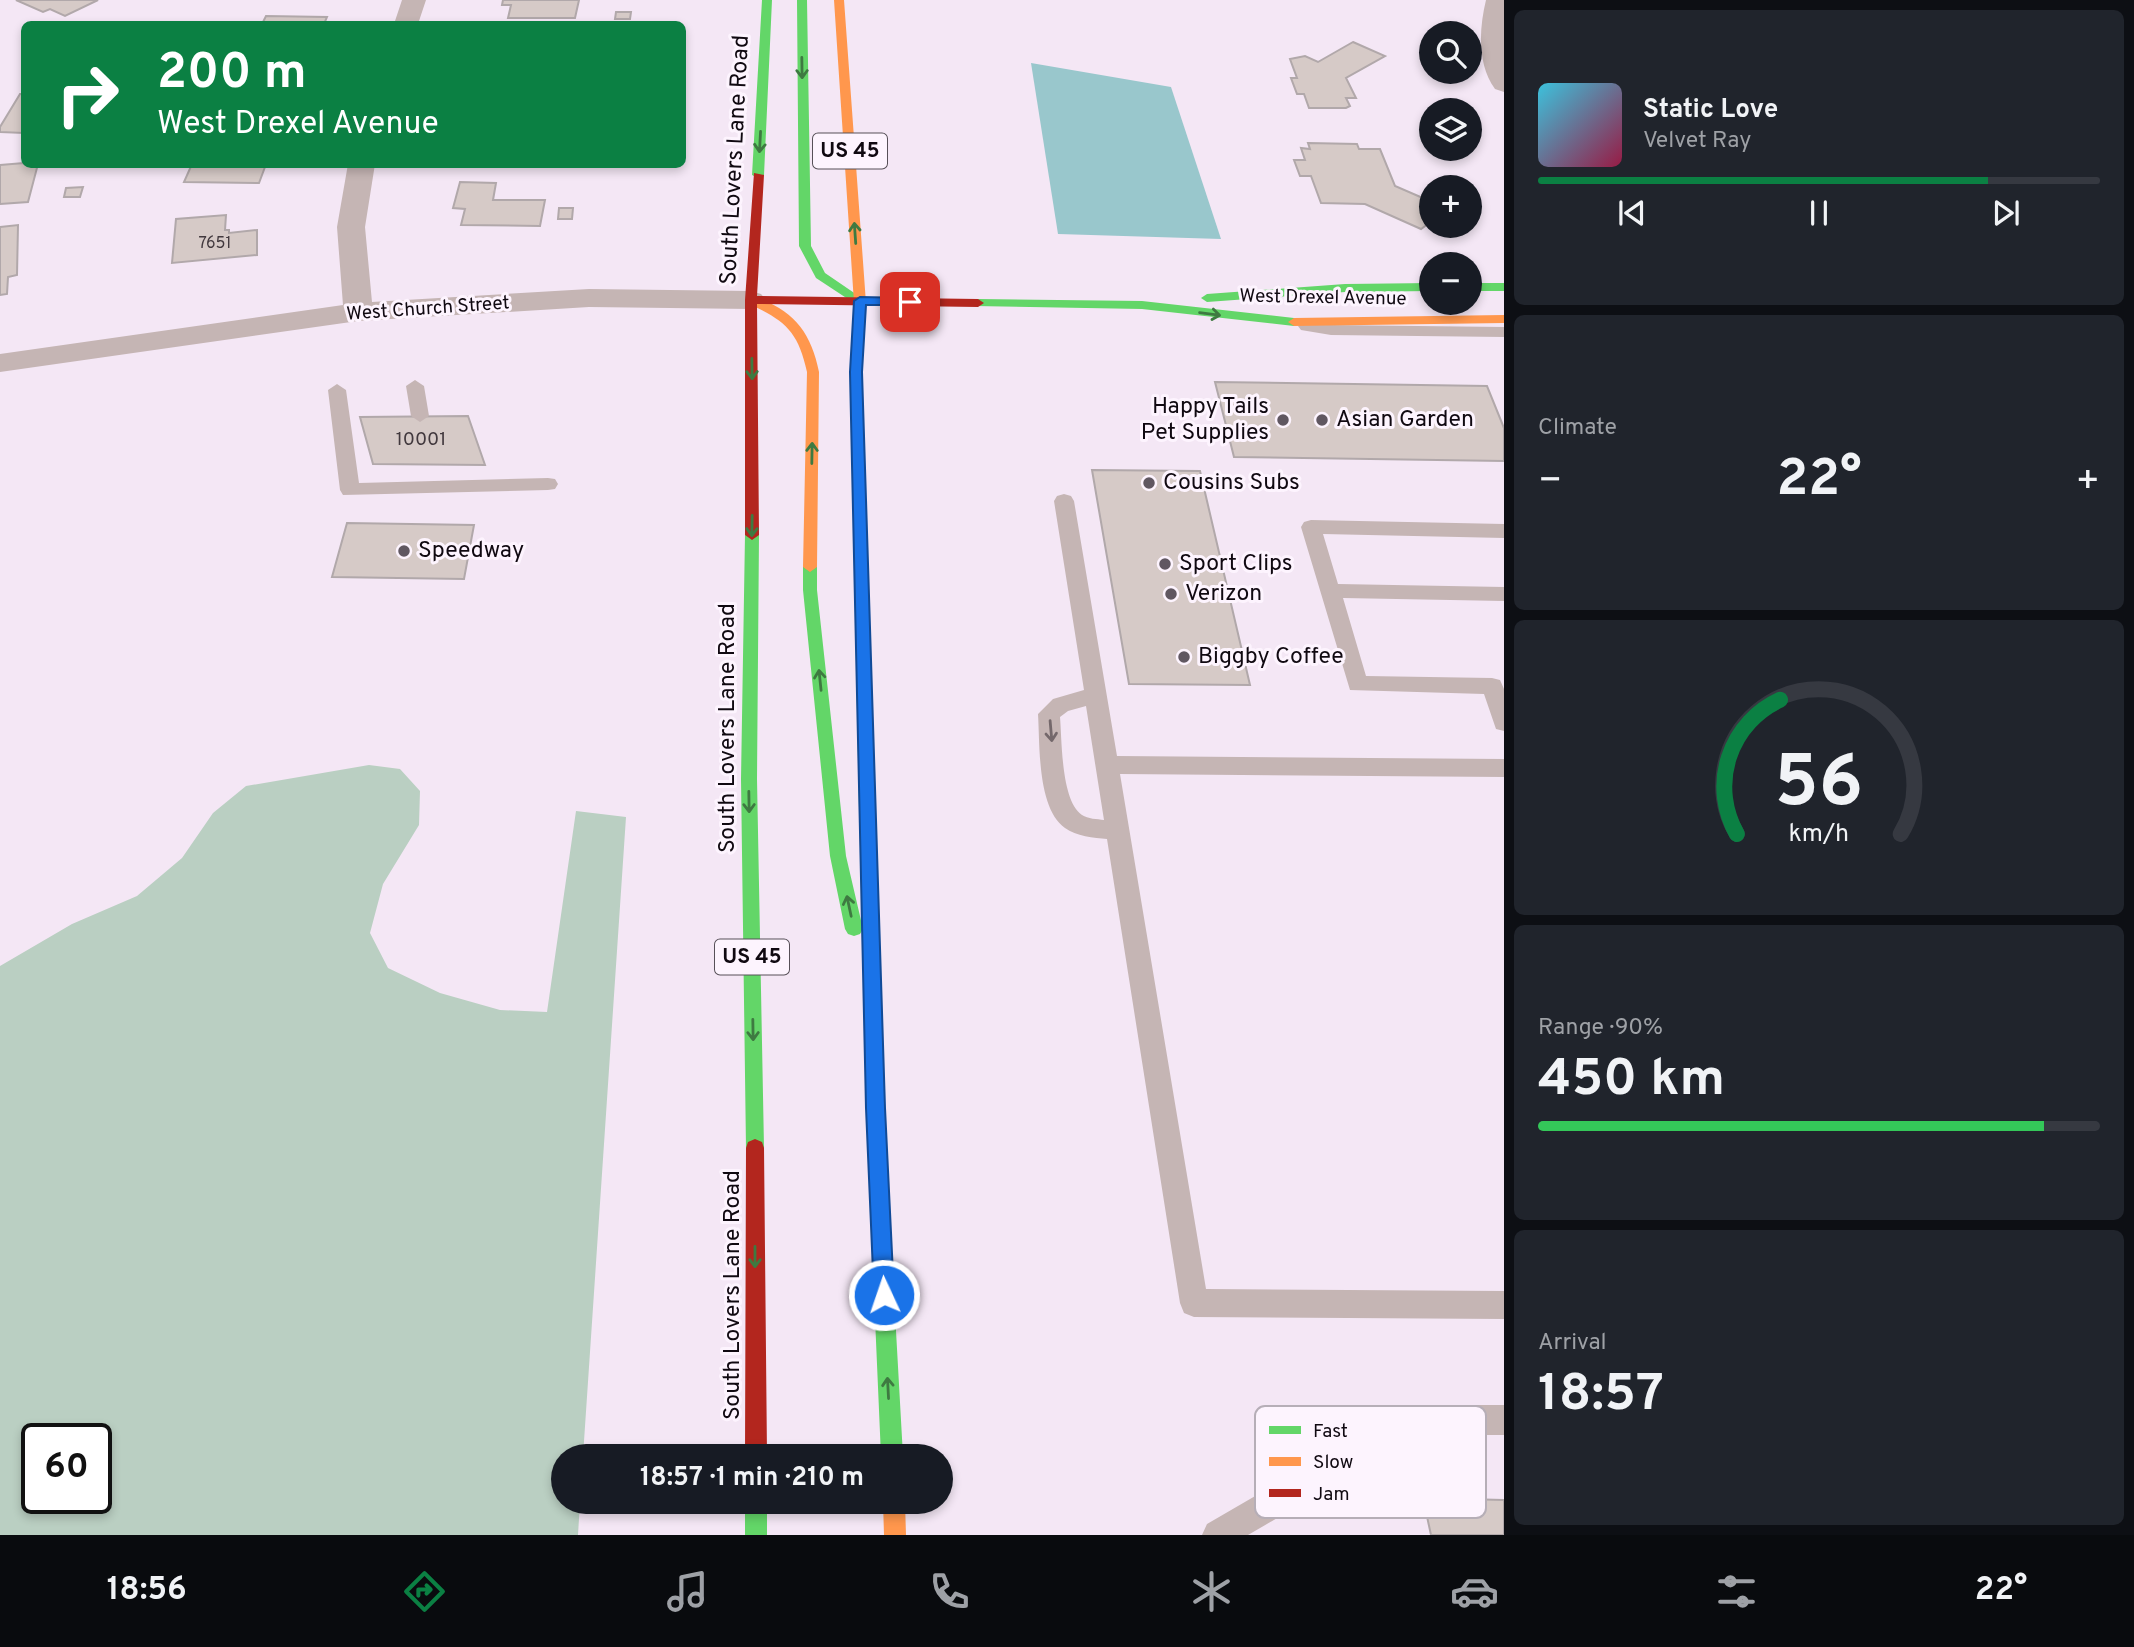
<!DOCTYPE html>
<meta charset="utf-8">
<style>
:root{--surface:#171b24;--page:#20242c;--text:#f1f3f6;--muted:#9ea1a6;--line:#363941;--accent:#0b8043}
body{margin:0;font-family:Overpass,sans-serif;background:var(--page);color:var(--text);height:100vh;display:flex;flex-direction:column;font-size:26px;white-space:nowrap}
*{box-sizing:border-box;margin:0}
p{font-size:23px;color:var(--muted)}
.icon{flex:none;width:38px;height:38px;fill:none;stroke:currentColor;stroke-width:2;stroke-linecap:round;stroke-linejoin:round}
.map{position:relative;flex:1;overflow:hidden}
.sheet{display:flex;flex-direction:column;gap:10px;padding:10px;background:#0d0f14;width:630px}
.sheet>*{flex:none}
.top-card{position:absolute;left:21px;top:21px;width:665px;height:147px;border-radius:10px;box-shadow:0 4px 10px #0003;background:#0b8043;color:#fff;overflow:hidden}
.controls{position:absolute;left:1419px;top:21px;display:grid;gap:14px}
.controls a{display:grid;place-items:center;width:63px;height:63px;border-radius:50%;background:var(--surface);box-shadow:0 4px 10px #0003;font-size:35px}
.speed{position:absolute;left:21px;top:1423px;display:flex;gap:14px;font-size:35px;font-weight:700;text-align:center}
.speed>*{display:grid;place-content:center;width:91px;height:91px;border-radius:50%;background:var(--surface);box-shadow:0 4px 10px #0003;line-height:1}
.speed .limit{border:4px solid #111;border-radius:10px;background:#fff;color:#111}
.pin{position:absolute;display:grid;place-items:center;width:60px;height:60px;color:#fff;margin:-30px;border-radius:14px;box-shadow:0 4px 10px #0006}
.me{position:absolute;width:77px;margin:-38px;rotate:357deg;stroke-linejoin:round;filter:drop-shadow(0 0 5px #0008)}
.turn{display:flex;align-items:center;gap:24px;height:147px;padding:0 21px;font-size:32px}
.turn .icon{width:91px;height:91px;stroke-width:2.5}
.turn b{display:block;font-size:49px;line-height:60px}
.big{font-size:52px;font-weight:700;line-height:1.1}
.sheet .tile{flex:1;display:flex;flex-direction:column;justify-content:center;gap:10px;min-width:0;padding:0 24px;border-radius:10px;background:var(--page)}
.sheet .dial{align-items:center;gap:0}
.dial svg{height:182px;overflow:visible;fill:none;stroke:var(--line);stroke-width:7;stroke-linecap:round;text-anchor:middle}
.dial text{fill:var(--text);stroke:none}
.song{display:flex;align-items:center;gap:21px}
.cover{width:84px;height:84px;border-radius:10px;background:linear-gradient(135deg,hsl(190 70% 55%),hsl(340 70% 35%))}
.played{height:7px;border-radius:4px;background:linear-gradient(90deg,var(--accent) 80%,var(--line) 80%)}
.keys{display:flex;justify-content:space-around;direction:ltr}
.heat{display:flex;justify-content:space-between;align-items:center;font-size:38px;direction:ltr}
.charge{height:10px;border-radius:5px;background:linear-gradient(90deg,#34c759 90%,var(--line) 0)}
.trip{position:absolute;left:551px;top:1444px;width:402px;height:70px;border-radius:35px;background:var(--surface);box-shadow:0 4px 10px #0003;font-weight:700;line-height:70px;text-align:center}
.tabs{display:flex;height:112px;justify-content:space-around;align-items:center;background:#090b0e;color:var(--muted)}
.tabs .icon{width:49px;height:49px}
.tabs .selected{color:var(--accent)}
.tabs b{font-size:32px;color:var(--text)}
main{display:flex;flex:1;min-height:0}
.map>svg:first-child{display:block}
.forest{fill:#bacfc2;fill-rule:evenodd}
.water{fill:#99c7cc}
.building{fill:#d6cac7;stroke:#b1a8aa;stroke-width:2}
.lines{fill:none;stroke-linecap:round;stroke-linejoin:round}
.lane{fill:#c5b5b4;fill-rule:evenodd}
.street{fill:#c5b5b4;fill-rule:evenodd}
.fast{fill:#63d668;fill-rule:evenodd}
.slow{fill:#ff974d;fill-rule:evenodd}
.jam{fill:#b3261e;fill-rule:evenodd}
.oneway{stroke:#3e7a41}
.oneway2{stroke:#74686b}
.route{fill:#1a73e8;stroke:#114b97;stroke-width:2}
.poi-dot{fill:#605761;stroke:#fdf4fe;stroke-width:2.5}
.labels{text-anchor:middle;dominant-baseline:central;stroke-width:6;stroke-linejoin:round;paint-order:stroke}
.far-number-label{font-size:16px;fill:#42393e}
.far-street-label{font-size:19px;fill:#100911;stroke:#fdf4fe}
.number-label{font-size:19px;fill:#42393e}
.shield{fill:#fdf4fe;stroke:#575058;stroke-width:2}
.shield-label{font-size:21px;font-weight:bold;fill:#100911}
.street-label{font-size:23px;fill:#100911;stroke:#fdf4fe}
.poi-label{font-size:23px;fill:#100911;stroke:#fdf4fe;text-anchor:start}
.key{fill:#fdf4fe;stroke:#b6aeb7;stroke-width:2}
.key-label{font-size:19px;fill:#100911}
</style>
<main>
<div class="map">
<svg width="1504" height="1535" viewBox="0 0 1504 1535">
<rect width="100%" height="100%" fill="#f4e7f5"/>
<path class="forest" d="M369 765 400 769 420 791 419 825 383 884 370 933 388 968 440 993 500 1010 547 1012 576 811 626 817 583 1456H564V1502H580L578 1535H0V966L72 924 137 896 182 858 213 813 246 786ZM37 1438H96V1498H37Z"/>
<path class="water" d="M1031 63 1171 87 1221 239 1058 234Z"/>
<path class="building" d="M16 0H98L65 16 50 9 43 12Z
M503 0H579L575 18H508L511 5H502Z
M616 12H631L630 19H615Z
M266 16 327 17 324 24H262Z
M1353 42 1385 56 1346 78 1356 98H1346L1350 106 1346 108H1309L1304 94H1297L1291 78H1297L1290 59 1305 56 1318 62Z
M20 94H24V133L0 132V127Z
M1308 143 1357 144 1359 149H1380L1395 186 1432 202V221L1421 229 1365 204 1321 203 1311 176H1300L1294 160H1305L1301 148 1310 149Z
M24 163 38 164 28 202 0 204V165Z
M192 164H279L278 167H265L259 183 184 182Z
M460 182 496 183 493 200H545L540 226 461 225 465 209 453 208Z
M83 187 80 197H64L66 188Z
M559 208H573L572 219H558Z
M226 215 225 230H229V233L257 230V255L172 263 176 219Z
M18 225 17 275 8 277 7 294 0 295V227Z
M1215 382 1487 386 1504 428V461L1234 457Z
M468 416 485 465 373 464 360 417Z
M1092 470 1200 471 1250 685 1129 684Z
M347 523 474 525 464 579 332 577Z
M1423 1498 1504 1500V1535H1431Z"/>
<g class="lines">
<path class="lane" d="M1307 321 1331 325 1504 327V337L1331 335 1301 330 1298 326Z
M415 380 424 386 429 416 420 422 411 416 406 386Z
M337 384 346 390 359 483 548 478 555 479 558 484 555 489 548 490 343 495 340 490 328 390Z
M1064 494 1071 496 1074 501 1117 756 1504 759V777L1120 774 1206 1289 1504 1291V1319L1194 1317 1184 1313 1180 1303 1107 839C1094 838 1076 836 1065 828 1037 808 1040 745 1038 714L1053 699 1084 690 1054 501 1057 496ZM1086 706 1104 820C1097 819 1088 819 1082 815 1061 801 1062 741 1060 717L1068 711Z
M1311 520 1504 524V538L1323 534 1338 584 1504 587V601L1343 598 1366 676 1492 678 1500 680 1504 689V731L1496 729 1484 694 1350 690 1301 527 1304 522Z
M1474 1405H1504V1435H1474L1413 1447 1336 1484 1248 1535H1202L1207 1524 1314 1462 1400 1421Z"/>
<path class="street" d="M402 0H426L418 24H394Z
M1486 0H1504V92L1495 89C1477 64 1479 29 1486 0Z
M348 164H375L365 227 372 302 589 289 751 291 761 294 766 300 761 306 751 309 589 307 358 321 0 372V354L343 305 337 227Z"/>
<path class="fast" d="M762 0H772L764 175 758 178 752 175Z
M797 0H807L811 246 825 273 866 301 862 372 875 807 873 811H861L859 807 850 372 854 303 816 278 799 246Z
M1432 283V291L1345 292 1207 302 1201 298 1207 294 1345 284Z
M1470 283H1504V291H1470Z
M978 299 1142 301 1294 318 1300 322 1294 326 1142 309 974 306V300Z
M752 530 759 535 757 779 764 1148 762 1154 755 1157 748 1154 746 1148 741 779 745 535Z
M810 562 817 567V590L846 856 863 929 860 934 854 936 848 934 845 929 830 856 803 590V567Z
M876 1126 883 1128 885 1134 903 1456H881L867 1134 869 1128Z
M745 1502H767V1535H745Z"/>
<path class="slow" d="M834 0H844L866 303 860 307 854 303Z
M751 296C792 308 811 331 819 372L817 567 810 572 803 567 807 372C798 330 784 320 747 303V297Z
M1504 315V323L1294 326 1288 322 1294 318Z
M867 801 873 803 875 807 885 1134 883 1140 876 1142 869 1140 867 1134 859 807 861 803Z
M883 1502H905L906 1535H884Z"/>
<path class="jam" d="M754 173 764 175 757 296 978 299 984 303 978 307 757 304 759 535 752 540 745 535V300Z
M755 1139 762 1142 764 1148 767 1456H745L746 1148 748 1142Z"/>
</g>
<defs><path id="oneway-shaft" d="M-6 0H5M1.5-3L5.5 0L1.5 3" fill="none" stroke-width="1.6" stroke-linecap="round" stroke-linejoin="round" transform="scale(1.75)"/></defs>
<g class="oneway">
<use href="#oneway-shaft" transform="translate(802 68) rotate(89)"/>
<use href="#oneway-shaft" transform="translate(760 142) rotate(93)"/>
<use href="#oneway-shaft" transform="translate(855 233) rotate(-94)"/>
<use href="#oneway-shaft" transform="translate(1210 314) rotate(7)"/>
<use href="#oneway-shaft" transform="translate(752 369) rotate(89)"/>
<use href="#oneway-shaft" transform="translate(812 453) rotate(-89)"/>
<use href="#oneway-shaft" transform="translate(752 526) rotate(91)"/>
<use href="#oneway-shaft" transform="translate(820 680) rotate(-96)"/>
<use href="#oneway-shaft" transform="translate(749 802) rotate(89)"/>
<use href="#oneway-shaft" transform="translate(849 906) rotate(-102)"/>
<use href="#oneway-shaft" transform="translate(753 1030) rotate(89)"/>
<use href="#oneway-shaft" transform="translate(755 1257) rotate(90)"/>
<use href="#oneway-shaft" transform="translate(888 1388) rotate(-93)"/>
</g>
<use class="oneway2" href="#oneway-shaft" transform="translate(1051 731) rotate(85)"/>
<path class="route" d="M860 297 910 298 916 302 910 305H866L862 372 885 1108 894 1295 891 1302 884 1305 877 1302 874 1295 866 1108 850 372 854 301Z"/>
<g class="poi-dot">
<circle cx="1283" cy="420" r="7"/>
<circle cx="1322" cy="420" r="7"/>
<circle cx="1149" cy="483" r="7"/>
<circle cx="404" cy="551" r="7"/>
<circle cx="1165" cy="564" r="7"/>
<circle cx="1171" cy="594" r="7"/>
<circle cx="1184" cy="657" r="7"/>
</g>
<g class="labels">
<g class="far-number-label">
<text x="215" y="244">7651</text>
</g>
<g class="far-street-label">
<text transform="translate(1323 298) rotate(1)">West Drexel Avenue</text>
<text transform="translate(428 309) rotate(-4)">West Church Street</text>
</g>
<g class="number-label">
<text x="421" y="440">10001</text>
</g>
<g class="shield">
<rect x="813" y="133.5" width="74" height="35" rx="5"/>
<rect x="715" y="939.5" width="74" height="35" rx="5"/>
</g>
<g class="shield-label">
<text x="850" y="151">US 45</text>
<text x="752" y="957">US 45</text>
</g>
<g class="street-label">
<text transform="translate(736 160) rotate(-87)">South Lovers Lane Road</text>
<text transform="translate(728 728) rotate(-90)">South Lovers Lane Road</text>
<text transform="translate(733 1295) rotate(-90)">South Lovers Lane Road</text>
</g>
<g class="poi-label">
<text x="1269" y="407" text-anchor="end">Happy Tails<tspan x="1269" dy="26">Pet Supplies</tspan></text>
<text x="1336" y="420">Asian Garden</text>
<text x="1163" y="483">Cousins Subs</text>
<text x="418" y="551">Speedway</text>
<text x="1179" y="564">Sport Clips</text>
<text x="1185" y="594">Verizon</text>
<text x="1198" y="657">Biggby Coffee</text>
</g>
</g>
<rect x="1255" y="1406" width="231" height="112" rx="10" class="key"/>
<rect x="1269" y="1426" width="32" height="8" fill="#63d668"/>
<rect x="1269" y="1457" width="32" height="9" fill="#ff974d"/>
<rect x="1269" y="1489" width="32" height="8" fill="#b3261e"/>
<g class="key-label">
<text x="1313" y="1437">Fast</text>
<text x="1313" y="1468">Slow</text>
<text x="1313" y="1500">Jam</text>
</g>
</svg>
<div class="controls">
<a><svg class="icon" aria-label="search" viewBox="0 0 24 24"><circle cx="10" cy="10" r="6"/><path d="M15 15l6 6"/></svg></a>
<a><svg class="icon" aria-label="layers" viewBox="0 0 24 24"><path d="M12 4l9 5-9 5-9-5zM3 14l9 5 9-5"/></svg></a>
<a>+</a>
<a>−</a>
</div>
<div class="speed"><div class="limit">60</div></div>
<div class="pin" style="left:910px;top:302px;background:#d93025"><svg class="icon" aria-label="arrive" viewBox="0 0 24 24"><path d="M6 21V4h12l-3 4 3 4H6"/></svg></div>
<svg class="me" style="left:884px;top:1295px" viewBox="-20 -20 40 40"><circle r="17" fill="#1a73e8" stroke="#fff" stroke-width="3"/><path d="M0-11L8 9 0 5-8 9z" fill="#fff"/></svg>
<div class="trip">18:57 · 1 min · 210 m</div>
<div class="top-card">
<div class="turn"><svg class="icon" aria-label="right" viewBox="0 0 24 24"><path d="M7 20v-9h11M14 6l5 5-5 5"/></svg><div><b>200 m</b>West Drexel Avenue</div></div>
</div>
</div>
<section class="sheet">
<div class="tile">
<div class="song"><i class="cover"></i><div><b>Static Love</b><p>Velvet Ray</p></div></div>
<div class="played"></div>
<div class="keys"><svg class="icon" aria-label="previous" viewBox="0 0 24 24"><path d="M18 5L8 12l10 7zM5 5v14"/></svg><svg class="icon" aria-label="pause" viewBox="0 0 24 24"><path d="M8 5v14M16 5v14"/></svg><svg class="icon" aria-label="next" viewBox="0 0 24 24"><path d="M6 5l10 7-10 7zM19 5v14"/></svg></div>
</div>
<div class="tile"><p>Climate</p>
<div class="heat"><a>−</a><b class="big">22°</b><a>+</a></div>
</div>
<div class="tile dial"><svg viewBox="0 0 100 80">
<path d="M14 69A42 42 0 1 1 86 69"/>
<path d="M14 69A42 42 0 0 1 33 10" stroke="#0b8043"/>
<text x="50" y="56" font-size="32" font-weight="700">56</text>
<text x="50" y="72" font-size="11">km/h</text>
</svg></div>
<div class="tile"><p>Range · 90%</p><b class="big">450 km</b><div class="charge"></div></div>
<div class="tile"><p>Arrival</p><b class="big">18:57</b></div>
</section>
</main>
<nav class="tabs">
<b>18:56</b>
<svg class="icon selected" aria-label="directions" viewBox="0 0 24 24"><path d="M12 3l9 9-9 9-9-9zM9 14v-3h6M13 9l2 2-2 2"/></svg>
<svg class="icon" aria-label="music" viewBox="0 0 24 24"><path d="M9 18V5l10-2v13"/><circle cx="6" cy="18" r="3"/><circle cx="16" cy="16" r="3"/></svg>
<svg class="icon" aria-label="phone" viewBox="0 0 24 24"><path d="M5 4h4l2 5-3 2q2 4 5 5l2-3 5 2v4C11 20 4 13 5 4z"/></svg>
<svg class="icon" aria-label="climate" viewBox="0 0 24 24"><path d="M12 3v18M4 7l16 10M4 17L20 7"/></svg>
<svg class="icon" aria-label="car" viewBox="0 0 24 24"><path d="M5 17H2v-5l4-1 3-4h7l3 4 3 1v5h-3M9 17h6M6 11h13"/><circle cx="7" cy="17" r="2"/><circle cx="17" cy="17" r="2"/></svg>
<svg class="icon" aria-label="filters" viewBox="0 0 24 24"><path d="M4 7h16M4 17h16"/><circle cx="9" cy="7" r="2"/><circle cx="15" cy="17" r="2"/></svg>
<b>22°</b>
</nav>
